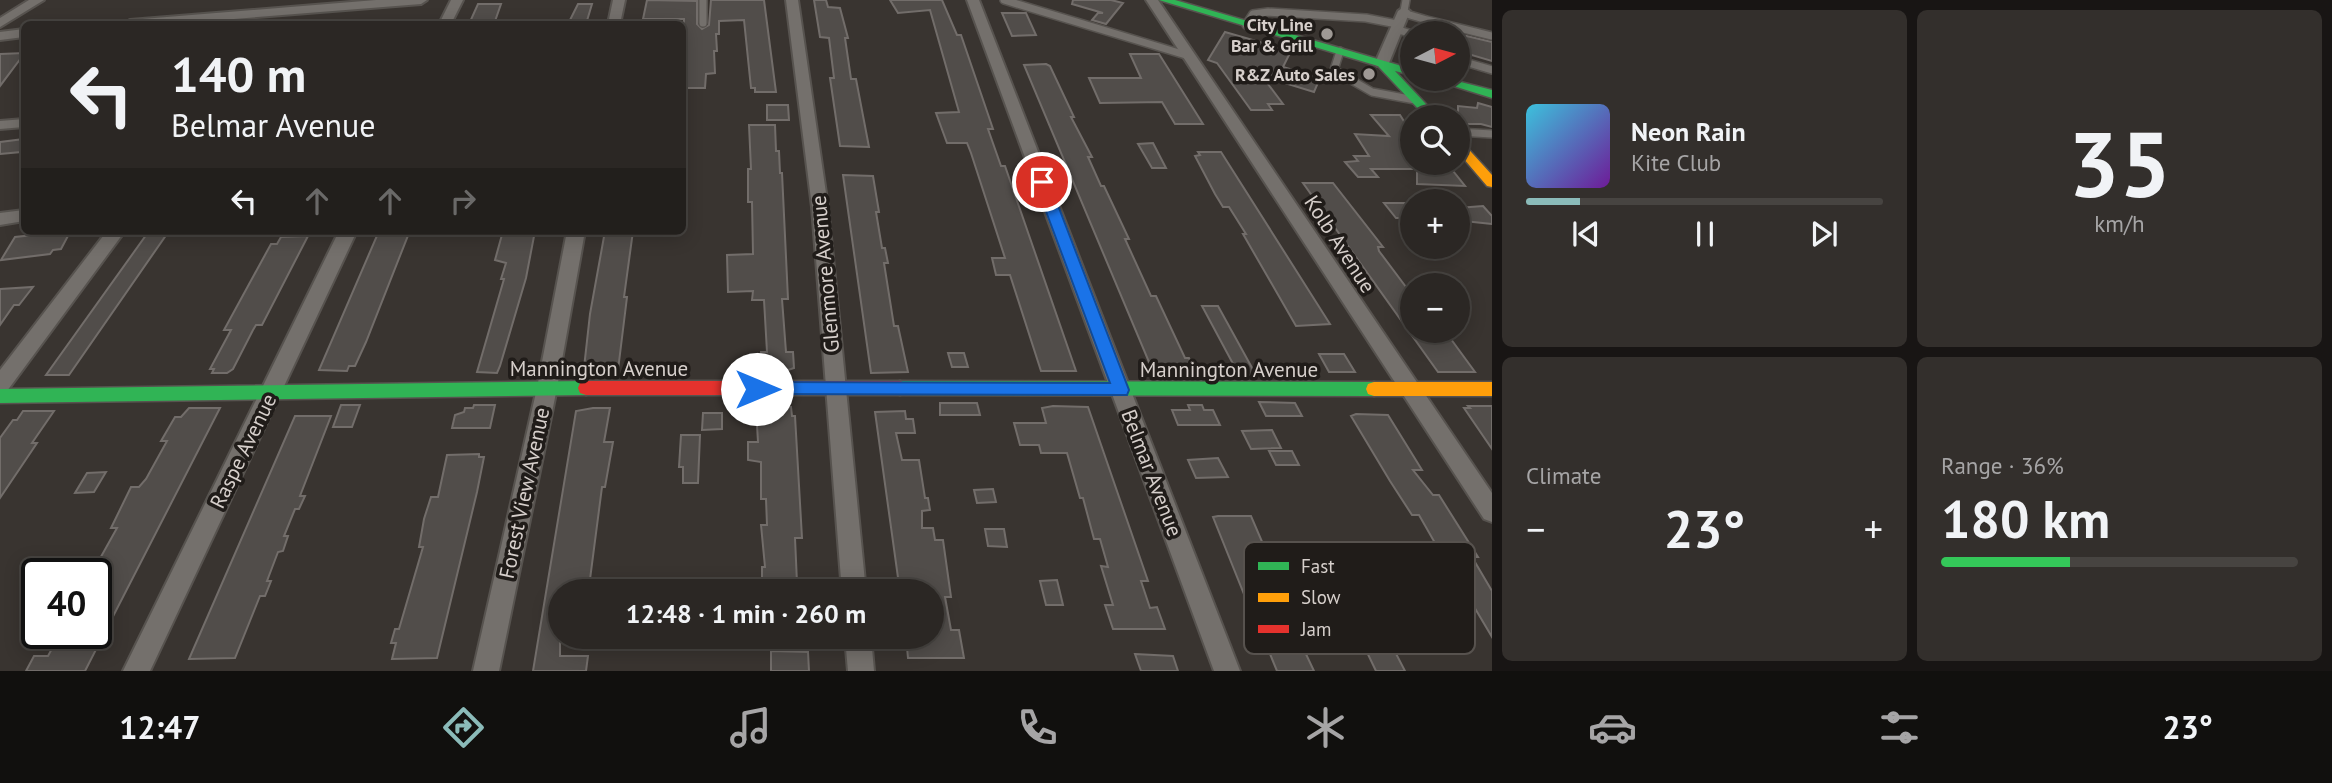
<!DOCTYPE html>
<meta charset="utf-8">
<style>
:root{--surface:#2b2724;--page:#332f2c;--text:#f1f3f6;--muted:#a6a5a6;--line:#474441;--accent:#8bbbb9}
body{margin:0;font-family:"PT Sans",sans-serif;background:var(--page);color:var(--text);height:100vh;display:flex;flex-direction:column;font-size:26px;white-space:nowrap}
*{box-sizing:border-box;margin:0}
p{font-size:23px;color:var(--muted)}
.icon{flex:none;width:38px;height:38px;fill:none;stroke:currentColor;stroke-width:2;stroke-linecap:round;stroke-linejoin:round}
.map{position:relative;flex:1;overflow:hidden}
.details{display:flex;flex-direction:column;gap:10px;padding:10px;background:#181514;width:840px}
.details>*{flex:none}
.guide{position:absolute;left:21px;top:21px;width:665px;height:214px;border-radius:10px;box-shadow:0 4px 18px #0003,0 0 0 2px var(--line);background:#2b2724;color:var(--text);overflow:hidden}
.needle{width:46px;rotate:84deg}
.buttons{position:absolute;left:1400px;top:21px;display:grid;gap:14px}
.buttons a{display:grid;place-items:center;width:70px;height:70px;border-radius:50%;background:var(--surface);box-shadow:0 4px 18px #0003,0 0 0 2px var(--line);font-size:35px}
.speed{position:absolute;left:21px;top:558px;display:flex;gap:14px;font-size:35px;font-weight:700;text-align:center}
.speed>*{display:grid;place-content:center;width:91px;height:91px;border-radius:50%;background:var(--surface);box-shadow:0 4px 18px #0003,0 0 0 2px var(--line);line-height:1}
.speed .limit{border:4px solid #111;border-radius:10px;background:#fff;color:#111}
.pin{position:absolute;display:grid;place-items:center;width:60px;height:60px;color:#fff;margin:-30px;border:4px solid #fff;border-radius:50%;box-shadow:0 2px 7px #0007}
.me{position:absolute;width:77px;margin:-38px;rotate:90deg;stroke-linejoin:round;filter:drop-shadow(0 0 5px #0008)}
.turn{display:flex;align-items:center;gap:24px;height:147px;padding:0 35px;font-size:32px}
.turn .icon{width:91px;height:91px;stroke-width:2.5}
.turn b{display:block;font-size:49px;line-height:60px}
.lanes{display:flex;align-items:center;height:66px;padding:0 35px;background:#0003;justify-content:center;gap:35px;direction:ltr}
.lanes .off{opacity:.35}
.big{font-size:52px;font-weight:600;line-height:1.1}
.details .tile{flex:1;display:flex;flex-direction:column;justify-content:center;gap:10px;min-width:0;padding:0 24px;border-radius:10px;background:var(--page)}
.details .dial{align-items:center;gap:0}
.dial b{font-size:91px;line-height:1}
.song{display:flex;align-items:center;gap:21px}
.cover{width:84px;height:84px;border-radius:10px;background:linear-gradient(135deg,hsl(190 70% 55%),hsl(280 70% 35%))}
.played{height:7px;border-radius:4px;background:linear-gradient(90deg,var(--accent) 15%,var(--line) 15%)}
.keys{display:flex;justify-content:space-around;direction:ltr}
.heat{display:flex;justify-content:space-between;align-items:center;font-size:38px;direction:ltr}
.charge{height:10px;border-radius:5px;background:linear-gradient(90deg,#34c759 36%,var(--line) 0)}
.details .tiles{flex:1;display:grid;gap:10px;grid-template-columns:repeat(2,1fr)}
.trip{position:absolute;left:548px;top:579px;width:396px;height:70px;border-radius:35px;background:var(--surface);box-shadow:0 4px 18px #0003,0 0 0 2px var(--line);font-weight:600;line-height:70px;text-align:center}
.tabs{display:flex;height:112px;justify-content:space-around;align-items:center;background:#11100e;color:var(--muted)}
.tabs .icon{width:49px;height:49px}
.tabs .current{color:var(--accent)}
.tabs b{font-size:32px;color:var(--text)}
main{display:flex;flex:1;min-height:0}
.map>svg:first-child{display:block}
.building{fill:#514d4a;stroke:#726d6a;stroke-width:2}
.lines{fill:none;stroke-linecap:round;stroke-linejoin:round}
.lane-casing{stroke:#57534f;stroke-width:10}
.street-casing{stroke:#57534f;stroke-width:4}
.fast-casing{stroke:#57534f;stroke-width:3}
.slow-casing{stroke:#57534f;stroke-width:3}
.jam-casing{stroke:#57534f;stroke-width:3}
.lane{stroke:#74706c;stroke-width:7}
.street{fill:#74706c;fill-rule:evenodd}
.fast{fill:#30b455;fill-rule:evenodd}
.slow{fill:#ff9f0a;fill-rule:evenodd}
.jam{fill:#e5322d;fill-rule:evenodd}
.route{fill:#1a73e8;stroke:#114b97;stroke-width:2}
.poi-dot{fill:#9f9995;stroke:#201c19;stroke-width:2.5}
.labels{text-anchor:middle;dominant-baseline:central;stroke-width:7;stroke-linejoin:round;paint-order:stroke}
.far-poi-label{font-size:18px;font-weight:bold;fill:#d6cfcb;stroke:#201c19;text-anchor:end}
.street-label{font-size:21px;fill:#d6cfcb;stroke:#201c19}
.key{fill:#201c19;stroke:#57524e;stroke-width:2}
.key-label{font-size:19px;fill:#d6cfcb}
</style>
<main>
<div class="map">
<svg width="1492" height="671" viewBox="0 0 1492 671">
<rect width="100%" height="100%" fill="#393430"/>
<path class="building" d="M647 0 697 1V24L702 29 709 25 711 0H764L776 92H755V88H751L744 20 719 21V34H716L717 51H714L715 73 706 74 705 88H682L684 19H643Z
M814 0H826L828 7 840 8 848 38H845L851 79H856L869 147 840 146 830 78H834L829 38 820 37Z
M890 0H942L957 35H961L993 129H988L1001 166H1005L1076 371H1041L1010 275H996L992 258H1005L971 153 967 143H947L936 113 959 112 930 10 898 13Z
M1073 0H1111L1123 3 1106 24 1092 20 1098 13H1103L1072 4Z
M478 4H501L494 24H469Z
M578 4H592L586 24H568Z
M1002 13H1026L1036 35 1012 36Z
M1225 32 1291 51 1283 67 1320 78 1314 92 1262 76 1283 104H1268L1272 110H1251L1217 63 1208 60Z
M1458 34 1492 42V61L1458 51Z
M24 53V54L0 86V54Z
M1130 54H1159L1203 124H1175L1162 102 1100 103 1089 78H1141Z
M1046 64 1050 66 1074 117H1071L1092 157H1088L1101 186H1104L1129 239H1125L1151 296H1156L1185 358H1189L1196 373 1154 374 1024 65Z
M1478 103 1492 107V127L1481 124H1458V106L1477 108Z
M767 105H788L789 120H767Z
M1371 115H1400L1412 134V169H1371L1378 177H1358L1345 162 1358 161 1354 156H1369L1355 134 1389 136Z
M749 125H775L776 151H779L780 173H782L788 299H782L786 352H793L794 368 788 370 766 371 761 368V352H767L764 300H752L753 291 728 292 727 255 753 254 752 202H748V169H751Z
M24 139 21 152 0 154V142Z
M1153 143 1166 168H1152L1138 144Z
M1198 152H1221L1330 324 1296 326 1243 234H1246L1229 207H1223L1215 194 1195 156 1200 155Z
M1439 169 1453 171 1465 186 1417 184V172H1437Z
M843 175 873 176 879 212H876L882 248H885L888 263H884L894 326H898L908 372 871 373Z
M1303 183H1333L1383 247H1378L1379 251 1412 295V331H1445L1475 372H1438Z
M1384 203H1412V218H1396Z
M1483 206 1492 216V224L1464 221 1458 213V208Z
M149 231H169L69 375H46Z
M379 231H409V233L366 342 355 366H349L347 371 319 370Z
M503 231H535L526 278 500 366 497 373 477 372 504 279H501L506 263 495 260Z
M605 231H633L624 297H627L618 370H609V374H589L590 368H584L590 314Z
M62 232 60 235 69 234 61 249 53 250 50 254 1 260 15 237Z
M308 236 262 325H256L253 330 233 369 227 373H212L214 369H210L231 330H224L271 244H277L281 237Z
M33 287 19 305H14L0 325V289Z
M1202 306H1218L1256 375H1239Z
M948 353H964L968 367H952Z
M1319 354H1344L1355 372H1329Z
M1259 402 1295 403 1302 416H1266Z
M940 403H977L980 415H940Z
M341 405H360L352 427H333Z
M474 405H495L490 428H452L455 415 464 412 465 408H473Z
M1188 405H1202L1204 410H1213L1220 425H1178L1172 410H1190Z
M1053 406 1088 407 1148 581H1141L1150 608 1157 607 1165 629H1113L1105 605H1113L1101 566 1108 567 1100 539H1094L1083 498H1080L1067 453H1041L1039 445H1020L1014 423H1046L1042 408Z
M1468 406H1492V449L1464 408H1470Z
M791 407 792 416H795L802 538H795L797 583H762V567H765L761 525H767L766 499H761V462L748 460V442H758L756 408Z
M189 408H220L85 671H26L34 656H48L60 634H96V571H93L117 528H111L131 487H139L146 479 167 441H161L175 417H181Z
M593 408H610L604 442H613L605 487H602L589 587H560V656H588L586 671H533L576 411Z
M23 411H54L32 443H37L0 498V438L13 420H17Z
M905 411 906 419H913L915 433H896L902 460H919L925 498H928L930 510 922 511V528H933L935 540H943L951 597H945L951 630H959L964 658H908L906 637H931V592H900L875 412Z
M703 413H722V429L702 430Z
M1356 414 1388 415 1422 470H1413L1433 495H1439L1478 557H1472L1492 591V637L1473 605H1465L1439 559 1436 556H1425L1417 543H1435L1419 515H1412L1390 481 1351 416Z
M295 416H331L300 496H305L299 509H295L284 536H288L283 551 278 552 267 581H271L265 596H260L235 658 189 659Z
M1272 430 1281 448 1251 449 1242 431Z
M681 435H700L698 483H683V467H679Z
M1269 451H1292L1299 465H1276Z
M479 454V457H484L477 492 437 658 392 659 396 643H391L395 629H399L423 547H419L424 519 431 497H438L447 455Z
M1218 458 1228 477 1196 478 1188 460Z
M106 472 94 492 75 493 87 473Z
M993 489 996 502 977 503 974 490Z
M1218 516H1251L1269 558H1275L1308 629H1258L1213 517Z
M985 529H1004L1007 547 988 546Z
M1057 580 1063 605H1046L1040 581Z
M1363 644H1391L1405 671H1376Z
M771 651 808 652 809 671H771Z
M1305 652 1314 671H1277L1270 654Z
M1135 654 1173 656 1178 671H1141Z"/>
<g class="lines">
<defs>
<path id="lane" d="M703 0V23
M1004 0 1189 56
M1404 11 1406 0
M1403 13 1427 20 1422 33
M1427 20 1492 36
M1246 25 1253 14 1268 12 1366 18 1397 24
M1395 29 1412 34
M1340 51 1334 70 1372 92 1415 100
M1458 60 1492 70
M1458 132 1492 134"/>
<path id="street" d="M29 0H44L0 27V18Z
M376 0H427L421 4 171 24H124L130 20Z
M451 0H463L451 24H439Z
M613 0H625L620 24H608Z
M786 0H798L828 207 866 592H842L812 207Z
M967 0H979L1240 671H1214Z
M1146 0H1158L1492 493V522L1484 519Z
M1404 7 1410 11 1389 63 1387 66H1377L1375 63 1398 11Z
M24 29V37L0 40V32Z
M24 119V127L0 129V121Z
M24 210V221L0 225V213Z
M107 231H125L7 391 0 393V370Z
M339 231H357L150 671H123Z
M567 231H585L557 388 499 671H473L537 388Z
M845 637H871L874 671H848Z"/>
<path id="fast" d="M1159 0H1175L1412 69V75L1395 71 1438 117H1426L1378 66Z
M1431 79H1449L1492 90V98Z
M586 381 592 383 594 388 592 393 586 395 0 403V389Z
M900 381 1374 382 1380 384 1382 389 1380 394 1374 396 900 395 894 393 892 388 894 383Z"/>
<path id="slow" d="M1458 141 1462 142 1492 175V187L1487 186 1458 152Z
M1374 382H1492V396H1374L1368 394 1366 389 1368 384Z"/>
<path id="jam" d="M586 381H900L906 383 908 388 906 393 900 395H586L580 393 578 388 580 383Z"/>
</defs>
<use href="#lane" class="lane-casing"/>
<use href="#street" class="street-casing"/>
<use href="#fast" class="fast-casing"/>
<use href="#slow" class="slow-casing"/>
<use href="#jam" class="jam-casing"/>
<use href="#lane" class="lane"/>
<use href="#street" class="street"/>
<use href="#fast" class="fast"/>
<use href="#slow" class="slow"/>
<use href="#jam" class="jam"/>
</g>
<path class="route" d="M1042 178 1049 182 1129 390 1127 395 751 394 748 389 751 384 757 382 1110 383 1035 182Z"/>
<g class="poi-dot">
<circle cx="1327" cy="34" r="7"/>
<circle cx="1369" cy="74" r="7"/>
</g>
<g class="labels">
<g class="far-poi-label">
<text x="1313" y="24">City Line<tspan x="1313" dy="21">Bar &amp; Grill</tspan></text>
<text x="1355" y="74">R&amp;Z Auto Sales</text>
</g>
<g class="street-label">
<text transform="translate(1340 244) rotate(57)">Kolb Avenue</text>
<text transform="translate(825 274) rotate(-95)">Glenmore Avenue</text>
<text x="599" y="368">Mannington Avenue</text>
<text x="1229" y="369">Mannington Avenue</text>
<text transform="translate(243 451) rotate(-64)">Raspe Avenue</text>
<text transform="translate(1152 473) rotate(69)">Belmar Avenue</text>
<text transform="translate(524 493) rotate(-78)">Forest View Avenue</text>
</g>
</g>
<rect x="1244" y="542" width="231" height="112" rx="10" class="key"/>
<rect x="1258" y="562" width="31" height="8" fill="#30b455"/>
<rect x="1258" y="593" width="31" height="9" fill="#ff9f0a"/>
<rect x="1258" y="625" width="31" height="8" fill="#e5322d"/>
<g class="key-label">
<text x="1301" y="573">Fast</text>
<text x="1301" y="604">Slow</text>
<text x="1301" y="636">Jam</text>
</g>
</svg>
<div class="buttons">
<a><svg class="needle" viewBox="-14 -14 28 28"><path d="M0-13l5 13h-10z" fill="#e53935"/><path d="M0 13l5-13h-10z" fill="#a6a5a6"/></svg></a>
<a><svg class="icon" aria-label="search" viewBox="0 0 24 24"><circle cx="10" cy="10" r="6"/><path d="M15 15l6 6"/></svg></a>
<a>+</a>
<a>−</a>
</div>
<div class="speed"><div class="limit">40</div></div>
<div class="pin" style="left:1042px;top:182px;background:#d93025"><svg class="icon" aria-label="arrive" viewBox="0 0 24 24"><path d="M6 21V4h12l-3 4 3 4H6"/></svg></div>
<svg class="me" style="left:757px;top:389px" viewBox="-20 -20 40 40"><circle r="19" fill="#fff"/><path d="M0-13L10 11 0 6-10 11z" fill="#1a73e8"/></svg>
<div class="trip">12:48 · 1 min · 260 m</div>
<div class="guide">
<div class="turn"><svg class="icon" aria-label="left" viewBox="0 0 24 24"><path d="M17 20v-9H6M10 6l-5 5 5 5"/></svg><div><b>140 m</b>Belmar Avenue</div></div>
<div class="lanes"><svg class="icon" aria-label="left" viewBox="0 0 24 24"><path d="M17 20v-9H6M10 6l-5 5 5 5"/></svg><svg class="icon off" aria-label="ahead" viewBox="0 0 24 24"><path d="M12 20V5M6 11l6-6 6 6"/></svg><svg class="icon off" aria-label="ahead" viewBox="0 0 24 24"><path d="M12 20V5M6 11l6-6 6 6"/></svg><svg class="icon off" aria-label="right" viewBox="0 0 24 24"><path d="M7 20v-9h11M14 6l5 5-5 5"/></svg></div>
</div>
</div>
<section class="details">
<div class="tiles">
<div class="tile">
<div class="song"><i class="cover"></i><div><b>Neon Rain</b><p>Kite Club</p></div></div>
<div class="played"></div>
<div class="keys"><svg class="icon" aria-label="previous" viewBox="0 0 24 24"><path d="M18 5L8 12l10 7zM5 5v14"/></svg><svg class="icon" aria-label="pause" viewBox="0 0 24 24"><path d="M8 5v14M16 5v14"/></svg><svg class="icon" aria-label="next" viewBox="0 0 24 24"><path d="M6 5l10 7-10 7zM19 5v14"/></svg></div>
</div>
<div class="tile dial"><b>35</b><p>km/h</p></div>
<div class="tile"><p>Climate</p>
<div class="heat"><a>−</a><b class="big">23°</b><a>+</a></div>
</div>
<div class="tile"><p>Range · 36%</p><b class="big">180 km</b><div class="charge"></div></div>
</div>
</section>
</main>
<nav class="tabs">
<b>12:47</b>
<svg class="icon current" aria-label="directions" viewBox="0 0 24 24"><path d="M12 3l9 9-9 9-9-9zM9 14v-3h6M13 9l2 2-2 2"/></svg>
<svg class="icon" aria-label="music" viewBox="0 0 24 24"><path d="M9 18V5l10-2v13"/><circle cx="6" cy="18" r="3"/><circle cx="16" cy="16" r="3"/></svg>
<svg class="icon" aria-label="phone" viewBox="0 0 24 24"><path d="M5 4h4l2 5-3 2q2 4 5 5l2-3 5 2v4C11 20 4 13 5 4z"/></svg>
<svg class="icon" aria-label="climate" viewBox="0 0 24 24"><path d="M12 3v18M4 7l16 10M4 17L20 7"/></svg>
<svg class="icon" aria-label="car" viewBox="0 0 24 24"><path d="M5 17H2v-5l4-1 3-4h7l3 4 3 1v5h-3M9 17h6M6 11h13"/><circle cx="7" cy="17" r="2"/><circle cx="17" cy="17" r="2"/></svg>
<svg class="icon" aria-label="filters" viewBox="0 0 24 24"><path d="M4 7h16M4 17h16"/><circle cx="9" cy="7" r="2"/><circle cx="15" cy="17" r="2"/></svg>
<b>23°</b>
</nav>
